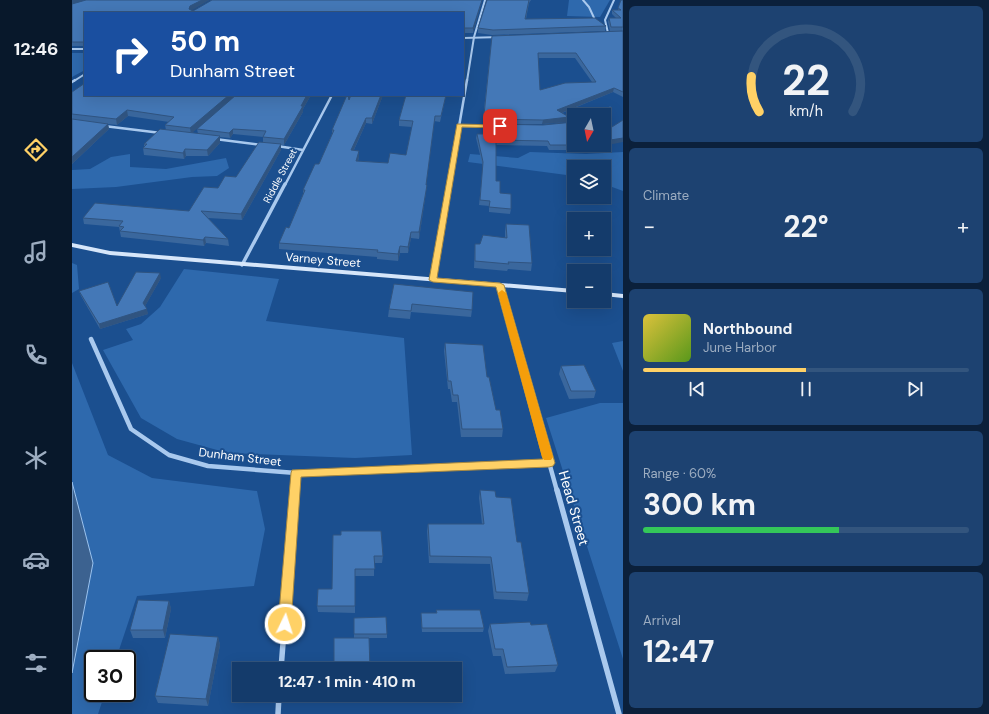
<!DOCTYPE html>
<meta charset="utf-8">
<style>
:root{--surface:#143b6b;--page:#1d4271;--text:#f1f3f6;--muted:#9dadc1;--line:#33557e;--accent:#ffd166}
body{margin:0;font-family:"DM Sans",sans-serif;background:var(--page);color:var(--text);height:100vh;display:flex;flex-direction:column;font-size:15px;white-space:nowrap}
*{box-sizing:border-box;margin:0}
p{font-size:13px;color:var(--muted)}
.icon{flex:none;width:22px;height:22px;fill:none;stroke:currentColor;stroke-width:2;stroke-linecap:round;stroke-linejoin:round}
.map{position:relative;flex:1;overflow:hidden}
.side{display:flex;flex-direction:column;gap:6px;padding:6px;background:#0b203b;width:366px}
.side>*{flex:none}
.hud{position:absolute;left:12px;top:12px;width:380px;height:84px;border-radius:0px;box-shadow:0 4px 16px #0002,0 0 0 1px var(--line);background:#1a4fa0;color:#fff;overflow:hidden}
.needle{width:26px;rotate:189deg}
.fabs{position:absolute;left:495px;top:108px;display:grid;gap:8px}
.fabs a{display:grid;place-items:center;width:44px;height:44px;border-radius:0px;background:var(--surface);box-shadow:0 4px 16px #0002,0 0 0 1px var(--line);font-size:20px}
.speed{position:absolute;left:12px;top:650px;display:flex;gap:8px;font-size:20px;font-weight:700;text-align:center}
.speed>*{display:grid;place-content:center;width:52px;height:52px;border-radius:50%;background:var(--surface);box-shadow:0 4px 16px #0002,0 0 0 1px var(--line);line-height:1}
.speed .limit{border:2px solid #111;border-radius:6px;background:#fff;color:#111}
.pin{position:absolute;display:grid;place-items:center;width:34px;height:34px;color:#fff;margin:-17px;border-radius:8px;box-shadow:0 2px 6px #0006}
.me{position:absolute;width:44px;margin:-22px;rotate:4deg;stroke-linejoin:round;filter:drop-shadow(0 0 3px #0008)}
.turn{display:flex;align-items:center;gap:14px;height:84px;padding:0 20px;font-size:18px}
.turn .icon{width:52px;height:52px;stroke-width:2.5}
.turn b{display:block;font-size:28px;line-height:34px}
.big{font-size:30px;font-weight:700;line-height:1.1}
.side .widget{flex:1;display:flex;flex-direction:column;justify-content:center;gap:6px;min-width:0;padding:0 14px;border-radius:6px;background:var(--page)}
.side .dial{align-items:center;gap:0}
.dial svg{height:104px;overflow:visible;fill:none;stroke:var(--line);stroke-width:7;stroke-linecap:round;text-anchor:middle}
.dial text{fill:var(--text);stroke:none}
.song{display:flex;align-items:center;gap:12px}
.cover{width:48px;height:48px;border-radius:6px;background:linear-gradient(135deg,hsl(50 70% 55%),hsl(90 70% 35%))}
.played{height:4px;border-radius:2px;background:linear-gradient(90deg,var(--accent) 50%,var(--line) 50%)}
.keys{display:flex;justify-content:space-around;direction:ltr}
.heat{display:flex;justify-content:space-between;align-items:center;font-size:22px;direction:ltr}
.charge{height:6px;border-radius:3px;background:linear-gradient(90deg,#34c759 60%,var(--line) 0)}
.trip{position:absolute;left:160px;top:662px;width:230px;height:40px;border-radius:0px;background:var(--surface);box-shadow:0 4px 16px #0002,0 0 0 1px var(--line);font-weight:700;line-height:40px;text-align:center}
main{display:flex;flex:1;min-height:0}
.tab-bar{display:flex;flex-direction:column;width:72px;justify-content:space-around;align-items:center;background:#08182b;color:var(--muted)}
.tab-bar .icon{width:28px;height:28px}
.tab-bar .selected{color:var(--accent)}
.tab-bar b{font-size:18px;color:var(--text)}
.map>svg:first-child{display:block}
.green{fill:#2e69ad}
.water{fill:#3c6290;stroke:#9cc4f0}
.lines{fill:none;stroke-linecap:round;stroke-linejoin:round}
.minor-far4{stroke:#a9c9ee;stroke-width:2}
.minor-far3{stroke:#a9c9ee;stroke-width:2.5}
.minor-far2{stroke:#a9c9ee;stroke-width:3.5}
.minor-far1{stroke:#a9c9ee;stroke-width:4.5}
.minor{stroke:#a9c9ee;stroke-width:5.5}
.tertiary{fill:#a9c9ee;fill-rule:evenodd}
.secondary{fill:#d6e6fa;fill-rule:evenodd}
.wall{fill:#3a679d;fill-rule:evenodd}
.shaded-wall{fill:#305480}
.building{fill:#4478b7;stroke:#305480;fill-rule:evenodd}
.route{fill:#ffd166;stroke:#a68842}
.slow{fill:#f59e0b}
.labels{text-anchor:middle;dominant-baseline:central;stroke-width:4;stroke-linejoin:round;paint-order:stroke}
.far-street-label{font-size:10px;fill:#fff;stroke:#1b4f8f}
.street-label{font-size:12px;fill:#fff;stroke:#1b4f8f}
.near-street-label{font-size:14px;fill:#fff;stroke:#1b4f8f}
</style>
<main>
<nav class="tab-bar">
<b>12:46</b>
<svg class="icon selected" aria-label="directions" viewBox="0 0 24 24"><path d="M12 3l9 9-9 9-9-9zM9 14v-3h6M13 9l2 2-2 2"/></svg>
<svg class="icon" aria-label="music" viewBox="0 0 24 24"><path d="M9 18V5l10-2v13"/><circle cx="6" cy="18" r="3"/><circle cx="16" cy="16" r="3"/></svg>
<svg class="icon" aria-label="phone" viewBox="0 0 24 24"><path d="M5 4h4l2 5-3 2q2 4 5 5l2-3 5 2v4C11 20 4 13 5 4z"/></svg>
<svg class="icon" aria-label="climate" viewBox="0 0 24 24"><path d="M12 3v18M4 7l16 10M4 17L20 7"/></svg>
<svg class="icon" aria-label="car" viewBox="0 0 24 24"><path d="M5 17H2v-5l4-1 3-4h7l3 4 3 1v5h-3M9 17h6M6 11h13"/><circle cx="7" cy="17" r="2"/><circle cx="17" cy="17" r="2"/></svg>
<svg class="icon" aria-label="filters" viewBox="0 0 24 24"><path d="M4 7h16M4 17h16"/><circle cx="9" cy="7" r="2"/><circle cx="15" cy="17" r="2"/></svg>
</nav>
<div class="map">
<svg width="551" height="714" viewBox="0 0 551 714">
<rect width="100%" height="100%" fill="#1b4f8f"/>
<path class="green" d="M497 0H538L528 17 495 16Z
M0 53H13V70L0 77Z
M458 152 514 154 551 152V191L532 184V167H502V176L396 162 398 154 446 158Z
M58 154V167L94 169 154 158 157 168 145 176 120 177 44 187 0 189V170L18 169 39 157Z
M0 263 5 265 7 289 0 293Z
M112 269 207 279 194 321 332 338 340 455 283 458 156 453 105 439 69 418 31 350 61 340 54 329 69 324 88 307Z
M551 341V371L540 343Z
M0 363 36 455 80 478 185 491 193 529 182 586 65 596 44 659H21V693H33L26 714H0V673L21 563 0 482Z
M528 403H551V659L474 418Z"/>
<path class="water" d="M0 482 21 563 0 673Z"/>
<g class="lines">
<path class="minor-far4" d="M511 0 517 7 524 22
M536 33 533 20 542 0
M2 81 13 74
M395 81 402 37 413 0"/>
<path class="minor-far3" d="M0 82 3 80
M528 115 538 108
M32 126 89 133
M387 126H419
M143 139 190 145
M205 146 231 150
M213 185 260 95
M377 185 395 80"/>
<path class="minor-far2" d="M170 265 213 184
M361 280 377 184
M428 285 437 319"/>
<path class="minor-far1" d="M437 318 485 491
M19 339 59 429 97 455 136 466 224 473 477 463
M223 491 224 473"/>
<path class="minor" d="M485 490 547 714
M209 669 223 490
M206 714 207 695"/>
<path class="tertiary" d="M430 36 429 38 391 39V37Z
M0 48H13V50H0Z"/>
<path class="secondary" d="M0 243 38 251 502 289V293L38 255 0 247Z
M532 292 551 294V298L532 296Z"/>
</g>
<path class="wall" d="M140 0H410L401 33H391V13H13V46H0V4L121 11Z
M415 0H459L457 3 454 19 534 26 533 31 420 35 406 33V28Z
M551 0V31H538L536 22 537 18H544L540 14V10H546V8Z
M551 31V97L541 92 490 113 497 117 496 122 470 124H412L411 119 420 36ZM466 58H503L520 82 468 90Z
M0 92 164 95 119 133 126 134 125 129 164 95H239L231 109V112L212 145H209V150L170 220 136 218 156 239 157 246 134 243 132 246 49 237 47 227 12 224 11 218 117 211 146 188 164 177 191 142V137L161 134 158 138 148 137V143L136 156H114L112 159 72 155 71 148 72 147V144L94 130 93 125 97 122 56 116 45 125 36 124 37 129 0 164Z
M279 95H311L300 124 294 123 282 150 287 157 286 161 316 163 334 155 340 127 327 126V120L334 95H374L368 122 362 121 354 185V192L347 239 339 238 336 253H328L326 261 305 259V257L207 249V243L217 228 231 194V190L247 164 260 134V130Z
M414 124 532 145 510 150H477L475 146 424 145V181L428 193 439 209 438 214 417 212V206L407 205 411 167 404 138 405 134H415L414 129Z
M434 224 460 263 459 271 436 269 435 271 402 268 403 244H408L433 238V231Z
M89 278 73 306 76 314 28 329 9 296 7 291 45 306Z
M322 284 400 310 399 317 339 312 338 319 316 317 317 309Z
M373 343 415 377 424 410 431 429 430 437H389L385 402H380L378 389H376L372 351Z
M489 366 524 391 522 398 497 399 487 374Z
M408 490 424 497 445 542 457 593 455 601 422 599 418 564 357 563 355 531 356 524H410L407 498Z
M261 535 311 556 310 563H302V576H283V613L246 612 245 606 260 589Z
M97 601 99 609 93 638H61L58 630Z
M364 610 412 628 411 632H350L349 617V613H364Z
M282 618 315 634V638H282Z
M418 624 459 625 486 665 483 672 433 674 429 656H421L416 631Z
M146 637 148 645 136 706 86 703 83 696Z
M263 695H299V697L263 698Z"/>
<path class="shaded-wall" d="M0 0H13L0 4Z
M130 0H138L119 11 117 9 118 6Z
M410 0 401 33V28Z
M13 41V46H12L11 42Z
M542 88 541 92 484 115 485 110Z
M157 95H164L119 134 118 128Z
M235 95H239L231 109V112L212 145V139Z
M309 95H311L300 124V118Z
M55 110 56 116 45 125 44 119Z
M497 117 496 122 470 124 471 120Z
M294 118V123L279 156V150Z
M36 124 37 129 0 164V157Z
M161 129V134L158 138 157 133Z
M148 136V143L136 156 135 150Z
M551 138V142L510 150 511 145H532V141Z
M209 144V150L170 220 169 214Z
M113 149 114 156 112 159 111 153Z
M287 151V157L284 167V161Z
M355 185 354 192 347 239V232Z
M339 232V238L336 253V247Z
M133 237 134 243 132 246 131 240Z
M328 246V253L326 261V254Z
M88 273 89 278 72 308 71 303Z
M75 309 76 314 28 329 27 324Z
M97 601 99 609 93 638 91 630Z
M146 637 148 645 136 706 134 699Z"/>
<path class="building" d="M14 0H130L118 6 117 9 121 11 140 0H410L401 28H391V13H13V41L11 42H0V4Z
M415 0H457L453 19 523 18 534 26 421 30 406 28Z
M549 0H551V27H539L537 18H549L540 10H549L546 8Z
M551 31V92L542 88 485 110 497 117 471 120 413 119 412 115 420 36ZM466 53H504L524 82 493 83 468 90Z
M13 83V95H157L118 128 93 125 102 117 55 110 44 119 0 114V92Z
M164 95H235L229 106H231L212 139 191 137 194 131 161 129 157 133 125 129Z
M275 95H276L277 100 279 95H309L300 118H294L279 150 287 151 284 161 316 163 318 153 334 155 341 121 327 120 334 95H374L369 116H363L354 185H355L347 232H339L336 247 328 246 326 254 305 252 306 250 207 243 214 227 217 228 233 190H231L243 164H247L262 130H260Z
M0 119 36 124 0 157Z
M551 120V138L532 141V132Z
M502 122V145H478L476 141 424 140V181H428V193L439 194V209L417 207 418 201 408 200 411 162 405 134H417L414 124 471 125Z
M88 129 148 136 135 150 113 149 111 153 71 148 75 144H72Z
M187 142 209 144 169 214 129 211 156 239 133 237 131 240 48 231 52 227 47 226 51 221 11 218 23 203 117 211 132 187 146 188 153 176 164 177Z
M434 224 457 225 460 263 436 262 437 264 403 261V244H408L411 235 435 238Z
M64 272 88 273 71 303 75 309 27 324 7 291 36 282 45 306Z
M322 284 401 292 400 310 340 304 339 311 317 309Z
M373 343 411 345 415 377H417L424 410H428L431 429H390L386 395H381L379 381H376Z
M512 365 524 391H499L489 366Z
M408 490 423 491 424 497 439 498 445 542H449L457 593 424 592 419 557 358 556 356 524H412Z
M269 531H309L311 556H302L303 569H283V606H245L246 589H260L261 535H269Z
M66 600 97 601 91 630H58Z
M364 610H408L412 628H350L349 613H365Z
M314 617 315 634H282V618Z
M458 622 459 625 475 624 486 665 435 667 431 649H423L418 624Z
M98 634 146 637 134 699 83 696Z
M262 638H297L298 669H262Z"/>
<path class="route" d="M385 124 428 125 431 126 428 128 390 127 365 278 428 283 432 285 483 463 481 466 477 467 229 477 219 624 217 628 213 630 208 628 206 624 219 473 220 470 471 459 424 287 361 282 357 280Z"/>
<path class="slow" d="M430 290 434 293 481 457 479 460H472L470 457 426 293Z"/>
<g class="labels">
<g class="far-street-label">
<text transform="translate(208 176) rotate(-62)">Riddle Street</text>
</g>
<g class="street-label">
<text transform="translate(251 260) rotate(5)">Varney Street</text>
<text transform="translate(168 457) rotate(7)">Dunham Street</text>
</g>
<g class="near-street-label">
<text transform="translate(502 508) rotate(74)">Head Street</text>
</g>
</g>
</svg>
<div class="fabs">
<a><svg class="needle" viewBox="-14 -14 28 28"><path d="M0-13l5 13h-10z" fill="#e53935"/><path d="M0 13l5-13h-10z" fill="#9dadc1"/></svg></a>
<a><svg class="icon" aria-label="layers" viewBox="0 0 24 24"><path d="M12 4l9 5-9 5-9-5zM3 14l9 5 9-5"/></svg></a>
<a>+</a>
<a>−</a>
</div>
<div class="speed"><div class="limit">30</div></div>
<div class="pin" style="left:428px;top:126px;background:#d93025"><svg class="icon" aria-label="arrive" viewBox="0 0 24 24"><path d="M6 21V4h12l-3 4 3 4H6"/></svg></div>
<svg class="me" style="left:213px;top:624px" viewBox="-20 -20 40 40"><circle r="17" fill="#ffd166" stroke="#fff" stroke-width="3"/><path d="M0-11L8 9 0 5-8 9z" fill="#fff"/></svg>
<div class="trip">12:47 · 1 min · 410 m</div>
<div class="hud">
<div class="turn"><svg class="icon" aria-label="right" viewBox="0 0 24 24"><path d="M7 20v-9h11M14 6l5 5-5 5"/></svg><div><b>50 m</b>Dunham Street</div></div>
</div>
</div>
<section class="side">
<div class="widget dial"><svg viewBox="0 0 100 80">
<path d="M14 69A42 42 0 1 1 86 69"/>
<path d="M14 69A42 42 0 0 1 8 42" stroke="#ffd166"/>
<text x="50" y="56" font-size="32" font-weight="700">22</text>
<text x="50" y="72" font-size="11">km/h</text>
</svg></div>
<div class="widget"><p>Climate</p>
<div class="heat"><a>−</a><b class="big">22°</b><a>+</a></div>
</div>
<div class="widget">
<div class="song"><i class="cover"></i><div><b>Northbound</b><p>June Harbor</p></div></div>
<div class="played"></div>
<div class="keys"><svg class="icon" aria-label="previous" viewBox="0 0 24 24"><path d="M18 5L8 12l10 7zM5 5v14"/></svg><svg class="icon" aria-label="pause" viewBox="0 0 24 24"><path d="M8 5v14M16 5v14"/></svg><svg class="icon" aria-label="next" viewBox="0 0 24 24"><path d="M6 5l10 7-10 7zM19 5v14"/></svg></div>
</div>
<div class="widget"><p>Range · 60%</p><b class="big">300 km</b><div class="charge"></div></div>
<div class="widget"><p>Arrival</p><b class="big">12:47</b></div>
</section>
</main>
